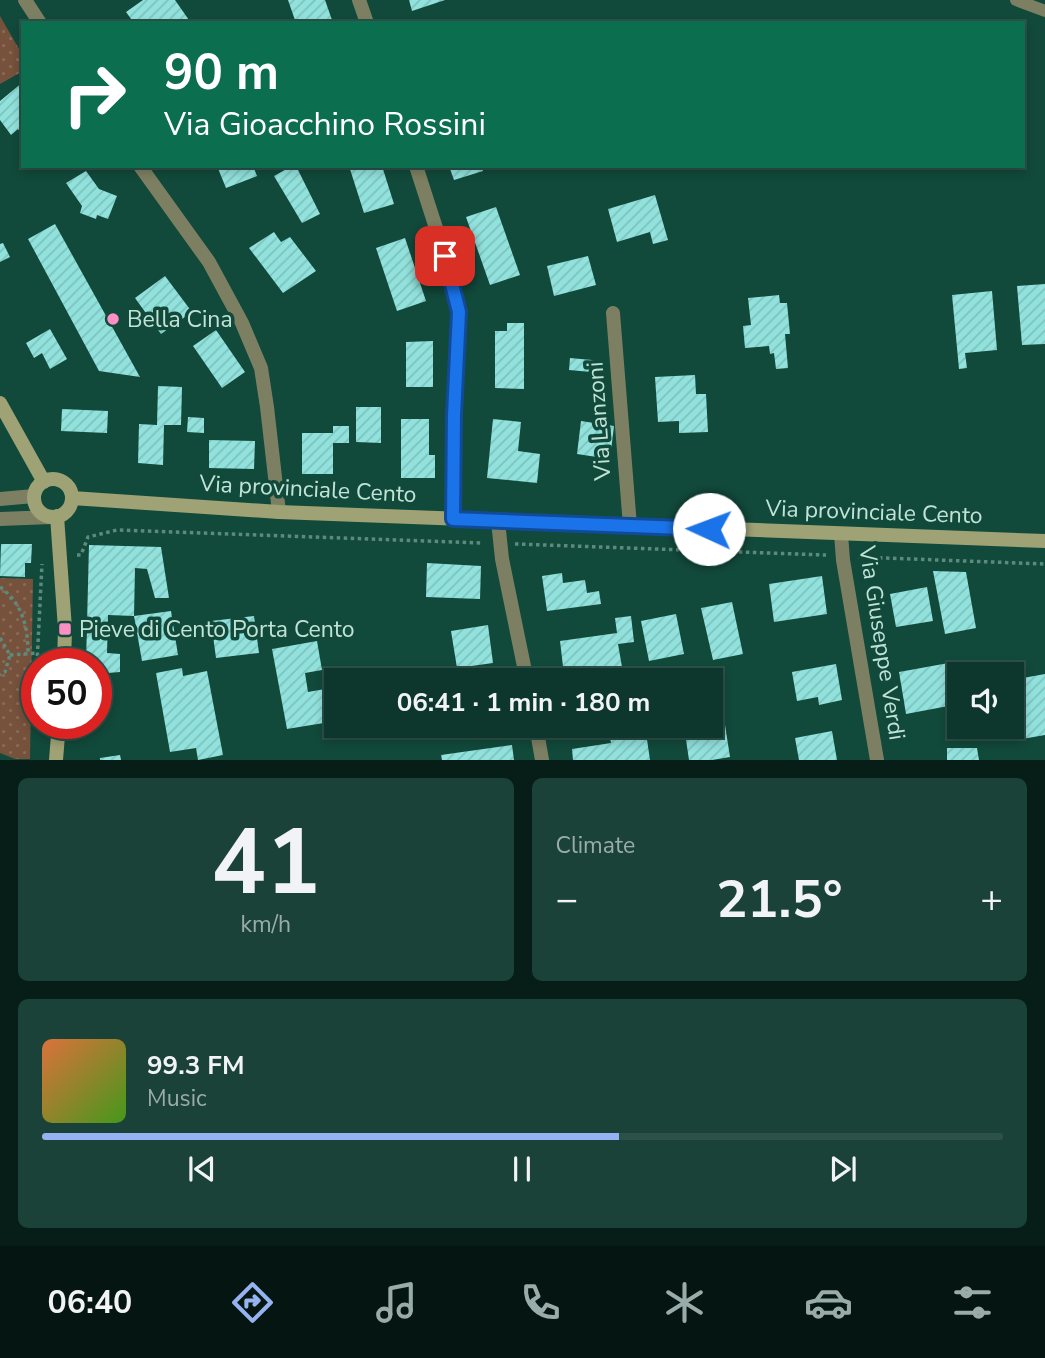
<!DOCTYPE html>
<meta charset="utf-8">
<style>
:root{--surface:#0d372c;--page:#1b4238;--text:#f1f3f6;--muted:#9aaca9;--line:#2d5148;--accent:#95b2f1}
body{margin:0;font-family:"Nunito Sans",sans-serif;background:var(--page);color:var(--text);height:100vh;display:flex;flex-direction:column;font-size:26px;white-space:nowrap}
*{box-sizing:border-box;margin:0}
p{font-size:23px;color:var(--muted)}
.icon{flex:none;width:38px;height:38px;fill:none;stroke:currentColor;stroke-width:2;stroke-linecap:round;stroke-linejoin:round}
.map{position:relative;height:760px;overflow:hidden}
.sheet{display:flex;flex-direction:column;gap:18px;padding:18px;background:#071e18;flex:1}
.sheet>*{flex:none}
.hud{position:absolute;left:21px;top:21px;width:1004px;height:147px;border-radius:0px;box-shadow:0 4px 10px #0003,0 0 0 2px var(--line);background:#0b6e4f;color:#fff;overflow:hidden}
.buttons{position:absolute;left:947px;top:662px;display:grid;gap:14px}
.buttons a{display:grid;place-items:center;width:77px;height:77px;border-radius:0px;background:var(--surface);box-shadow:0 4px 10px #0003,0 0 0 2px var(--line);font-size:35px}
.speed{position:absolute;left:21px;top:648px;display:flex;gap:14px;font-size:35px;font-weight:700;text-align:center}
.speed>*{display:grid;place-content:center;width:91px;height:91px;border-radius:50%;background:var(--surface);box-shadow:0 4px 10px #0003,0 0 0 2px var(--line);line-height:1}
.speed .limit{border:10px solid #d22;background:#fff;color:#111}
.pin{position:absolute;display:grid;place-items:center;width:60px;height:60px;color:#fff;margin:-30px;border-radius:14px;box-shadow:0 4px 10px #0006}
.me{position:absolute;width:77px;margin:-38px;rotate:272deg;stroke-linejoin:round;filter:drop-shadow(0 0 5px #0008)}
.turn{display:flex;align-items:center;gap:24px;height:147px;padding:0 28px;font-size:32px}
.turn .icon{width:91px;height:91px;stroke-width:2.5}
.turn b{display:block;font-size:49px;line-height:60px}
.big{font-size:52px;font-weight:700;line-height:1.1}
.sheet .tile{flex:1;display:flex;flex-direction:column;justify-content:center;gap:10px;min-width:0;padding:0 24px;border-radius:10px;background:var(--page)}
.sheet .dial{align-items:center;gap:0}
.dial b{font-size:91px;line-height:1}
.song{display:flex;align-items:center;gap:21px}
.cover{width:84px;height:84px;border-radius:10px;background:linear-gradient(135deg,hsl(20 70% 55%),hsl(100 70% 35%))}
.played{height:7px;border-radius:4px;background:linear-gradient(90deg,var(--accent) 60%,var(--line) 60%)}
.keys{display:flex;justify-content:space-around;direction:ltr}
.heat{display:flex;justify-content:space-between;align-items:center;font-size:38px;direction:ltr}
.sheet .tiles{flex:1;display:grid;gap:18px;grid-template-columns:1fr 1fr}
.tile:last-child{grid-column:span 2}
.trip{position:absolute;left:324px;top:668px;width:399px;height:70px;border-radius:0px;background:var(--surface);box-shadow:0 4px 10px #0003,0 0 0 2px var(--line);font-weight:700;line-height:70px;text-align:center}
.tabs{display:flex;height:112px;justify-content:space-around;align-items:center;background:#051612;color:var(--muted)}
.tabs .icon{width:49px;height:49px}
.tabs .on{color:var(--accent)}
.tabs b{font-size:32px;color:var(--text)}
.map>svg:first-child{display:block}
.park{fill:url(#park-dots)}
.building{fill:url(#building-hatch)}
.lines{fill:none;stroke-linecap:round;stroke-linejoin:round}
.path{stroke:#5c8b7d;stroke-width:3.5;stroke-dasharray:3.5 3.5;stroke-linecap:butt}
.lane{stroke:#7d7f62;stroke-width:12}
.street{stroke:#7d7f62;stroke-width:14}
.secondary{stroke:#9fa275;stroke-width:14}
.route-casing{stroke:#114b97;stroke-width:18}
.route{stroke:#1a73e8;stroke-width:12}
.poi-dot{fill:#fc8fc3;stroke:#11493a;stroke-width:2.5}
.labels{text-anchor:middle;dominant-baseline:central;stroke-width:7;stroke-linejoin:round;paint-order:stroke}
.poi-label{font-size:23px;fill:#c1e3d7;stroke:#11493a;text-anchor:start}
.street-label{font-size:23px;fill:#c1e3d7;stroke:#11493a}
</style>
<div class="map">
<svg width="1045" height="760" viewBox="0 0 1045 760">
<defs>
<pattern id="park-dots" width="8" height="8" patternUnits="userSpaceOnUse" patternTransform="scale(1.75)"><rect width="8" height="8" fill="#76513b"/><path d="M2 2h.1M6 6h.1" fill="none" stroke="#886a57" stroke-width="1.8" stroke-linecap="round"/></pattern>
<pattern id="building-hatch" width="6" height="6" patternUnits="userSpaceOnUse" patternTransform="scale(1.75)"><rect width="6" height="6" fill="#91e1dc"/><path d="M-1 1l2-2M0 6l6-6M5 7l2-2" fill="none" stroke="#80c2bd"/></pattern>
</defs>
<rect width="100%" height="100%" fill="#11493a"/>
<path class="park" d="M0 16 23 56V71L0 84Z
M0 578 33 579 30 759H15L0 753Z"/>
<path class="building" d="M143 0H175L191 23H134L126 12Z
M288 0H325L332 20 323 23H296Z
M409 0H445L412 11Z
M23 82V136L18 129 11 135 0 120V101Z
M217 166H253L257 176 226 188Z
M292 166H296L320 214 302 223 274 176Z
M349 166H382L394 204 364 213Z
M449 166H481L483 171 454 180Z
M86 171 99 189 117 196 108 219 97 215 96 219 80 213 82 206 66 183Z
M655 195 668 240 653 244 650 232 617 242 608 209Z
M496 207 520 275 490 285 466 217Z
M55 224 140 377 99 371 28 239Z
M274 232 281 242 290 237 316 271 283 293 249 248Z
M405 238 426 301 397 311 376 248Z
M3 243 10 257 0 262V244Z
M588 256 596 285 554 296 547 266Z
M165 276 192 312 161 334 135 298Z
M1045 284V344L1022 345 1017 286Z
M992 291 997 350 965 353 967 368 959 369 952 295Z
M779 295 780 303H787L790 334H785L788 368 776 369 774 353 770 354 769 346 745 348 743 326 751 325 748 298Z
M507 323H524V389L495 388V331H507Z
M50 329 67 359 50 369 42 353 34 358 26 343Z
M216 330 245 372 222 388 193 346Z
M433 341V387H406V342Z
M570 358 603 361 602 373 569 370Z
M695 375 696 394H706L708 432 679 433V421L658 422 655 377Z
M158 386 182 387 181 425H164L163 465 138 463 139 424 157 425Z
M356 407H381V443L356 442Z
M62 409 108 411 107 433 61 431Z
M188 417 204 418V433L187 432Z
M401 419H429V455H435V478H401Z
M493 419 521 422 518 451 540 454 537 483 487 478Z
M581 421 614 426 610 459 577 454Z
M333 426H349V443H333V474H302V433H333Z
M209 440 255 441 254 469 209 468Z
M1 544H32L31 563H25V577L0 576Z
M89 545 161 547 169 598H155L147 569 135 568 134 616 171 611 178 655 142 661 134 616 108 615 107 653 120 654V672L96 674V663H86Z
M427 563 481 566 480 599 426 597Z
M933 571 966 572 976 628 945 634Z
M562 573 563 583 585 580 587 593 599 591 601 604 547 611 542 576Z
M822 576 827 614 774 622 769 584Z
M927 587 933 621 896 627 890 594Z
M732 602 743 654 713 660 701 608Z
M676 614 684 654 649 661 641 621Z
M254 616 259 653 216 658 211 621Z
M631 616 634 642 618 644 622 667 564 675 560 641 617 633 615 618Z
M488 625 493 663 457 668 451 631Z
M317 641 322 670 305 673 308 692 325 689 330 722 287 729 272 649Z
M954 662 959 686V704L906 714 899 672Z
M836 664 842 700 819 705 818 697 797 701 792 672Z
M182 668 183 676 207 671 223 755 198 760 196 748 170 752 156 673Z
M378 670 379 681H338V675Z
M1045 674V735L1022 739 1012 680Z
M719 686 730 757 712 760H689L684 726H710V687Z
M569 726H597L599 733 572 738Z
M608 726H645L650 760H573L572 749 611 743Z
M832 731 837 760H799L795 738Z
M512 745 514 760H442L441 755Z
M947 748H977L979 760H947Z
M120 755 121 760H100V758Z"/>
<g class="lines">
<path class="path" d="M515 544 826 555
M77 555H81L88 537 117 530 483 543
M858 557 1045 564
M0 587C23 604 28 627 28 654
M0 638 10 655 5 672 0 675
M10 655 38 653
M37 663 42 564
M37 673V682"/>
<path class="lane" d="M1016 0 1045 11"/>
<path class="street" d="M25 0 40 23
M359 0 367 23
M140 166 209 262 242 323 261 368 267 407 279 512
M416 166 445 256 459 312 454 415 453 519
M613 313 630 526
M0 499 34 496
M0 519 52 517
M498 521 502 559 527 681
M841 534 843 560 877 760
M536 726 542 760"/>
<path class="secondary" d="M0 403 44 482
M34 498a19 19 0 1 1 38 0a19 19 0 1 1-38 0Z
M72 498 279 512 1045 541
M57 516 65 629 64 663
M56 760 59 723"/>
</g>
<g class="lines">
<defs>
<path id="route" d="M445 256 459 312 454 415 453 519 709 529"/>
</defs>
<use href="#route" class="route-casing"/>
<use href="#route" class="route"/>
</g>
<g class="poi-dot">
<circle cx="113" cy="319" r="7"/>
<rect x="58" y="622" width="14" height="14" rx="3.5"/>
</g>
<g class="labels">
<g class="poi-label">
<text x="127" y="319">Bella Cina</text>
<text x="79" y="629">Pieve di Cento Porta Cento</text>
</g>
<g class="street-label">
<text transform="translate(599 421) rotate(-94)">Via Lanzoni</text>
<text transform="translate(308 489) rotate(3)">Via provinciale Cento</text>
<text transform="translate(874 512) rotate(2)">Via provinciale Cento</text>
<text transform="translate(882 643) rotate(81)">Via Giuseppe Verdi</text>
</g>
</g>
</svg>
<div class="buttons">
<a><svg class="icon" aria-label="sound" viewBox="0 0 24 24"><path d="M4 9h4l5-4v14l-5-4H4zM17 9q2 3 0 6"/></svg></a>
</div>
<div class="speed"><div class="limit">50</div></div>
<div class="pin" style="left:445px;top:256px;background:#d93025"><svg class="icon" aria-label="arrive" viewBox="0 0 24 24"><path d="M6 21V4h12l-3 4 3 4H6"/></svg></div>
<svg class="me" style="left:709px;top:529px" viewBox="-20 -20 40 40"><circle r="19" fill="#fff"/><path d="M0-13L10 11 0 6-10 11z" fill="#1a73e8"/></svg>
<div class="trip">06:41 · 1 min · 180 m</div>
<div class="hud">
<div class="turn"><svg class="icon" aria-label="right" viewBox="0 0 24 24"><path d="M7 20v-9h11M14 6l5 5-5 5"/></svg><div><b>90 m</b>Via Gioacchino Rossini</div></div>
</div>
</div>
<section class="sheet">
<div class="tiles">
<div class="tile dial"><b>41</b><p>km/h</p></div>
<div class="tile"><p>Climate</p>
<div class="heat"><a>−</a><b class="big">21.5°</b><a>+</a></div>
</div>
<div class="tile">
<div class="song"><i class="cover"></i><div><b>99.3 FM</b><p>Music</p></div></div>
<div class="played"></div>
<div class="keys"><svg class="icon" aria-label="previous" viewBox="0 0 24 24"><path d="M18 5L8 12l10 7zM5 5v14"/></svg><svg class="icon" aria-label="pause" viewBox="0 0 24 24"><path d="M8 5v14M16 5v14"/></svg><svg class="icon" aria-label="next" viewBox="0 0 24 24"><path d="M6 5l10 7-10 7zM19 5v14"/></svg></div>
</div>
</div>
</section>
<nav class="tabs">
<b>06:40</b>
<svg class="icon on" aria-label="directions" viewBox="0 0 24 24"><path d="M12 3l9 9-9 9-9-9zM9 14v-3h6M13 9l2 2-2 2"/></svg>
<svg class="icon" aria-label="music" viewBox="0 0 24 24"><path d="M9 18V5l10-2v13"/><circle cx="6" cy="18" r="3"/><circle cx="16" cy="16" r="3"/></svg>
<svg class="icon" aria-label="phone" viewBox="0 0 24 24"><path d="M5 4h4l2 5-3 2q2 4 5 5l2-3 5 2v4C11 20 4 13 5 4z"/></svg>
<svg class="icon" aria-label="climate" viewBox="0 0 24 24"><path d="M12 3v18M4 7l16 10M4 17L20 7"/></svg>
<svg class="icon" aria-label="car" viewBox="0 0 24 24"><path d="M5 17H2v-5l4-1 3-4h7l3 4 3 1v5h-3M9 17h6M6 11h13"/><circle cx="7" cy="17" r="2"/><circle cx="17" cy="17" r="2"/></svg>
<svg class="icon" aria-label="filters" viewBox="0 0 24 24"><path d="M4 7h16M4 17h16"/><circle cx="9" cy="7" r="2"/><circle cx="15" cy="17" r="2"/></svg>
</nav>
